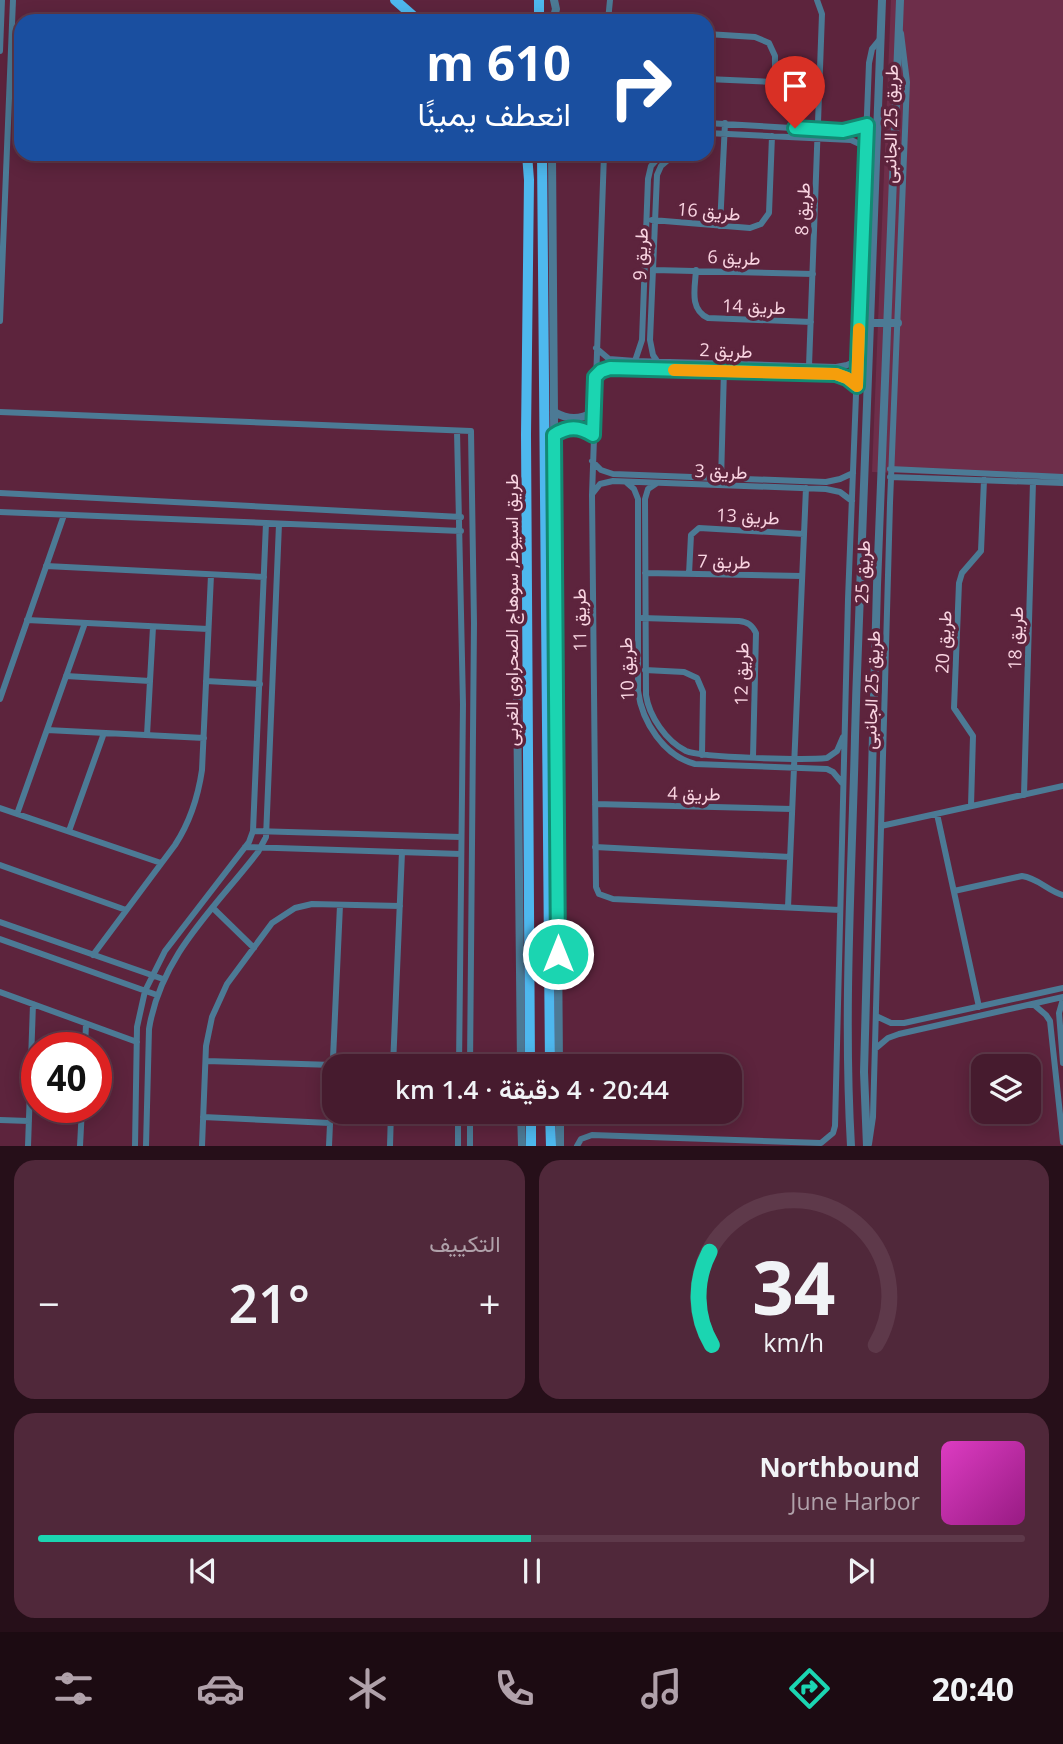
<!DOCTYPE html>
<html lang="ar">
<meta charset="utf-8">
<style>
:root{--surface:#461b2e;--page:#50283a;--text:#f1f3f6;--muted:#b0a1aa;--line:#5e394a;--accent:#1bd5b1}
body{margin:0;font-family:"Open Sans",Vazirmatn,sans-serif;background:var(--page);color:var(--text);direction:rtl;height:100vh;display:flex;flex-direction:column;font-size:26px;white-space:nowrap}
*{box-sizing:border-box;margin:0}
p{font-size:23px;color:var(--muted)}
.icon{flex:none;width:38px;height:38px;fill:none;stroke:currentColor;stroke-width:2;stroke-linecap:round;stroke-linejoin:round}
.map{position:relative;height:1146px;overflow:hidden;direction:ltr}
.drawer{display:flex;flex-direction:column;gap:14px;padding:14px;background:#260f19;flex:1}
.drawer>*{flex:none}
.hud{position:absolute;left:14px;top:14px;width:700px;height:147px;border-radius:21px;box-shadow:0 4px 18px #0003,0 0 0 2px var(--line);direction:rtl;background:#1a4fa0;color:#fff;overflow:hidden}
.buttons{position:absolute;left:971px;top:1054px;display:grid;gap:14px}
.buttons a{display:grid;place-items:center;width:70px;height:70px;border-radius:14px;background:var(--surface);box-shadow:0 4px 18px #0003,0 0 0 2px var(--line);font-size:35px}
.speed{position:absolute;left:21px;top:1032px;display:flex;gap:14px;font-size:35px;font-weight:700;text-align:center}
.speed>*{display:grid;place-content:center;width:91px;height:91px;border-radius:50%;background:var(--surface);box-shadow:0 4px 18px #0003,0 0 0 2px var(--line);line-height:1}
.speed .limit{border:10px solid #d22;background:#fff;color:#111}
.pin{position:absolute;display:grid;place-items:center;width:60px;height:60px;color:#fff;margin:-72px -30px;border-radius:50% 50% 50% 0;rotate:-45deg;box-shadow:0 0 7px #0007}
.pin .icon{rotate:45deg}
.me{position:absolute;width:77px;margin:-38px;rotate:0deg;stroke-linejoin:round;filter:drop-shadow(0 0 5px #0008)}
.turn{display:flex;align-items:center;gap:24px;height:147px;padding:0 28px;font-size:32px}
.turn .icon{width:91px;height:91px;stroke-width:2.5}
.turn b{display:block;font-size:49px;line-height:60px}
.big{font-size:52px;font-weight:600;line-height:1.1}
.drawer .widget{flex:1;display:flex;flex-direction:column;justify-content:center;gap:10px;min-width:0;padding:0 24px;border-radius:21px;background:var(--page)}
.drawer .dial{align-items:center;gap:0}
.dial svg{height:182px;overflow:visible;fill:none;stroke:var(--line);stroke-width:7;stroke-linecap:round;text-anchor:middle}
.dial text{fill:var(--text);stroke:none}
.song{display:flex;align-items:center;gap:21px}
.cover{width:84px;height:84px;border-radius:10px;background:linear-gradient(135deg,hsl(310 70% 55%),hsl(310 70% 35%))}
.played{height:7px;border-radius:4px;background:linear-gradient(90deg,var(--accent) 50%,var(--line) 50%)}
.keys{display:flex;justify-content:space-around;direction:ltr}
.heat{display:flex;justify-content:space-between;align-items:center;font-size:38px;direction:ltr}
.drawer .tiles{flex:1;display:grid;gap:14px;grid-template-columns:1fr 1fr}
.widget:last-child{grid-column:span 2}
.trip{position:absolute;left:322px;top:1054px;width:420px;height:70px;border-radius:21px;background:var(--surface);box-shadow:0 4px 18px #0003,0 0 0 2px var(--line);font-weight:600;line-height:70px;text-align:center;direction:rtl}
.tab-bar{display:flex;height:112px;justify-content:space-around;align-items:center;background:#1c0b12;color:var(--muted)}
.tab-bar .icon{width:49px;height:49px}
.tab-bar .on{color:var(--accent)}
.tab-bar b{font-size:32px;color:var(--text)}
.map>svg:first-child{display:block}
.built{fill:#6d2e4a}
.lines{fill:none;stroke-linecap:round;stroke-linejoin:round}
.minor{stroke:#4c7a95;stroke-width:6}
.tertiary{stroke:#4c7a95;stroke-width:8}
.primary{stroke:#4eb8ee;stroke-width:10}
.route-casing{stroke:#128a73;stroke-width:18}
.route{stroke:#1bd5b1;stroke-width:12}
.slow{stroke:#f59e0b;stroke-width:12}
.labels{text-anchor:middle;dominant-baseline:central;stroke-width:7;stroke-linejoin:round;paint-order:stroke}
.street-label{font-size:18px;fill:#f9d4e1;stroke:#5d243d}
</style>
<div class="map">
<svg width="1063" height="1146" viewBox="0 0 1063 1146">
<rect width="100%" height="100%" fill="#5d243d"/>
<path class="built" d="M891 0H1063V479L872 472Z"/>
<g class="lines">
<path class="minor" d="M608 21 610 0
M707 34 755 37 769 43 775 56V82
M0 51 2 0
M707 79 820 84
M707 123 843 131 867 125
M707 133 851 140 866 147
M604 154 592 495 596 887 599 894 613 899 840 910
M652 220 750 228 761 224 769 213 772 136
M720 226 725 123
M654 270 813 274
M696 270C695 288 689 309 708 318L811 322
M0 321 13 0
M596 348 609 359 635 361 836 367 847 365 858 360
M635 361 642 340 648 179 651 166 662 154
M657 361 653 355 650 340 657 175 661 166 675 154
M809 366 822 14 817 0
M595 377 601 371 610 368 836 374 847 378 857 386
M0 412 471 431 474 623 470 1066
M457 431 463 704 459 1066
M592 461 601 470 613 474 826 482 840 479 853 473
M890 469 1063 477
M890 477 1063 483
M721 481 724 369
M626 482 634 489 638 499V691C642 722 664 756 695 764L827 769 833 772 843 784
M657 483 648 489 645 499 646 695C649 716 666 741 686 751 702 758 806 760 827 758L837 751 843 737
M0 493 461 517
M593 493 600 484 613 481 826 489 840 492 852 501
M0 512 461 531
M46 566 264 577
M645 573 802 576
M689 574 691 535 699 528 804 534
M642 618 739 621C748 622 752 625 756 633L753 757
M27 620 208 629
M645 670 684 672 697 678 703 692 702 755
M66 676 150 681
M206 681 260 684
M0 699 64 515
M47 730 204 738
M147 735 153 627
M1024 795 1033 482
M595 804 792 809
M971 806 973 736 954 708 959 583 962 573 981 551 984 480
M0 808 161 863
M17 814 85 623
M937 814 979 1007
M881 826 1063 786
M69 831 104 733
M253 831 461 837
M245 847 461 854
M595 847 790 857
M0 865 126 910
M954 891 1022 876C1038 878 1048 891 1063 895
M788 907 806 488
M213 908 254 948
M0 922 163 979
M0 939 157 995
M93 955 175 845C190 822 198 797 202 770L211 575
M0 992 137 1042
M1063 999 1059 1013 1063 1063
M1033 1004 1046 1015 1050 1021 1063 1142
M876 1016 891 1023H904L1063 988
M85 1048 86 1024
M875 1049 888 1038 899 1034 1063 997
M206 1061 333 1065
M393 1066 402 852
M203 1117 330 1123
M0 1120 29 1121
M869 1144 873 1117 890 503 907 82 901 33
M28 1146 33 1004
M80 1146 82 1108
M135 1146 137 1027 145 991 165 951 249 842 253 831 266 523
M146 1146 149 1029C161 955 214 909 258 852L266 837 279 524
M202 1146 206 1046 212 1017 227 984 272 923 295 908 312 904 400 906
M329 1146 340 905
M390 1146 391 1111
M458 1146V1111
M470 1146V1111
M577 1146 581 1139 592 1135 821 1143 833 1133 835 1126 848 599 869 63 872 49 881 38"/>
<path class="tertiary" d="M553 21 556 9 554 0
M552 154 559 1066
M870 323H898
M554 412C569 420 579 420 594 412
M554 435C568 426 580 426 593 435
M517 688 521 1066
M521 1111 522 1146
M560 1111V1146
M851 1146C843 1010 852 873 855 737 862 491 871 245 882 0
M867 1146 864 1072 877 585 900 0"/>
<path class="primary" d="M395 0 419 21
M539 0V21
M539 18H554
M527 154 529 180 526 435 530 1066
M542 154 550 1066
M531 1111V1146
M550 1111 551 1146"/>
</g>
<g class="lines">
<defs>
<path id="route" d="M558 954 554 435C568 426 579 426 593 435L595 377 601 371 610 368 836 374 847 378 857 386 867 125 843 131 795 128"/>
</defs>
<use href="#route" class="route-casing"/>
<use href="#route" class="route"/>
<path class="slow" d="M674 370 836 374 847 378 857 386 859 329"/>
</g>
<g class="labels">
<g class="street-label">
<text transform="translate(890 124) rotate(-89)">طريق 25 الجانبى</text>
<text transform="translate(802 209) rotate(-88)">طريق 8</text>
<text transform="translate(709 211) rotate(5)">طريق 16</text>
<text transform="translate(640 254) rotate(-88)">طريق 9</text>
<text transform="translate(734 257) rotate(2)">طريق 6</text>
<text transform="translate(754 306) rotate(2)">طريق 14</text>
<text transform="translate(726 350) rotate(2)">طريق 2</text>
<text transform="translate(721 471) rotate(2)">طريق 3</text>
<text transform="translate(748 516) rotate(3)">طريق 13</text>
<text transform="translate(724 561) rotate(1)">طريق 7</text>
<text transform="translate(862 572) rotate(-88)">طريق 25</text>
<text transform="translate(511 610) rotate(-90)">طريق اسيوط, سوهاج الصحراوى الغربى</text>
<text transform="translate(579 620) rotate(-91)">طريق 11</text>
<text transform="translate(1015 638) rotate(-88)">طريق 18</text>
<text transform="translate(943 642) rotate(-87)">طريق 20</text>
<text transform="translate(626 669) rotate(-92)">طريق 10</text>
<text transform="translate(741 674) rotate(-89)">طريق 12</text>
<text transform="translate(871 690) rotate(-88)">طريق 25 الجانبى</text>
<text transform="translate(694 793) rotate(1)">طريق 4</text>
</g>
</g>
</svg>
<div class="buttons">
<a><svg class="icon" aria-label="layers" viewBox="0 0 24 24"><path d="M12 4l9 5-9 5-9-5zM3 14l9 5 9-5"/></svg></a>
</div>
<div class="speed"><div class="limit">40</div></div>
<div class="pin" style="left:795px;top:128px;background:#d93025"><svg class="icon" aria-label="arrive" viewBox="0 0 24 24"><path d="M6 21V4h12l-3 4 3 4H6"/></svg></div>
<svg class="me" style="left:558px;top:954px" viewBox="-20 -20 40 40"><circle r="17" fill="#1bd5b1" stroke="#fff" stroke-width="3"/><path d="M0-11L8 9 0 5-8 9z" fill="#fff"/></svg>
<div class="trip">20:44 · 4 دقيقة · 1.4 km</div>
<div class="hud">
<div class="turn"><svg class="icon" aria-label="right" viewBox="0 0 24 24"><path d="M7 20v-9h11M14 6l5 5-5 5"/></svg><div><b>610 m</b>انعطف يمينًا</div></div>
</div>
</div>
<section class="drawer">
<div class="tiles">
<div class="widget dial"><svg viewBox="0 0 100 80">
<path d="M14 69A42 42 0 1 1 86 69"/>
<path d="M14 69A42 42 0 0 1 13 28" stroke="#1bd5b1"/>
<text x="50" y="56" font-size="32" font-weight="700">34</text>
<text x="50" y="72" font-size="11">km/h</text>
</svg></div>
<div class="widget"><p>التكييف</p>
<div class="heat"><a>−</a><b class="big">21°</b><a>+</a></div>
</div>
<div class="widget">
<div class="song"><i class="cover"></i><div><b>Northbound</b><p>June Harbor</p></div></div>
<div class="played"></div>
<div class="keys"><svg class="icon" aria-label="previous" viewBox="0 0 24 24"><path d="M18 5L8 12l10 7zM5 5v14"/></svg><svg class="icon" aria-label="pause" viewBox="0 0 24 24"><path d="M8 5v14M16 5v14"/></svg><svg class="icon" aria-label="next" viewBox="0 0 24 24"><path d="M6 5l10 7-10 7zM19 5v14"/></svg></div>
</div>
</div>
</section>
<nav class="tab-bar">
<b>20:40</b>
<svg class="icon on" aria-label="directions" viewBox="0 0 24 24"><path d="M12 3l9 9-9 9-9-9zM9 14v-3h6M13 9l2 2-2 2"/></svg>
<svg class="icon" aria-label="music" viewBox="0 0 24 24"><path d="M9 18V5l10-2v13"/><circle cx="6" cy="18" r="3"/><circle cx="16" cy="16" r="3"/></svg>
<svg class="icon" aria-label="phone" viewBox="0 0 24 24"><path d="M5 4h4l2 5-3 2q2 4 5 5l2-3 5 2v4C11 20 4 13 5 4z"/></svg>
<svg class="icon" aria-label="climate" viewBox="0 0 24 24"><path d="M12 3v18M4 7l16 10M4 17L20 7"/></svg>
<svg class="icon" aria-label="car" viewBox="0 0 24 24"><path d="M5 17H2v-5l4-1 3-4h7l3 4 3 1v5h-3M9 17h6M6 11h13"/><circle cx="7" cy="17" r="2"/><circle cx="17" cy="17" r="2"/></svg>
<svg class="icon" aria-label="filters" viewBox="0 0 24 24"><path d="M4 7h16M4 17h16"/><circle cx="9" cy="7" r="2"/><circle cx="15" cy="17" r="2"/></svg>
</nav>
